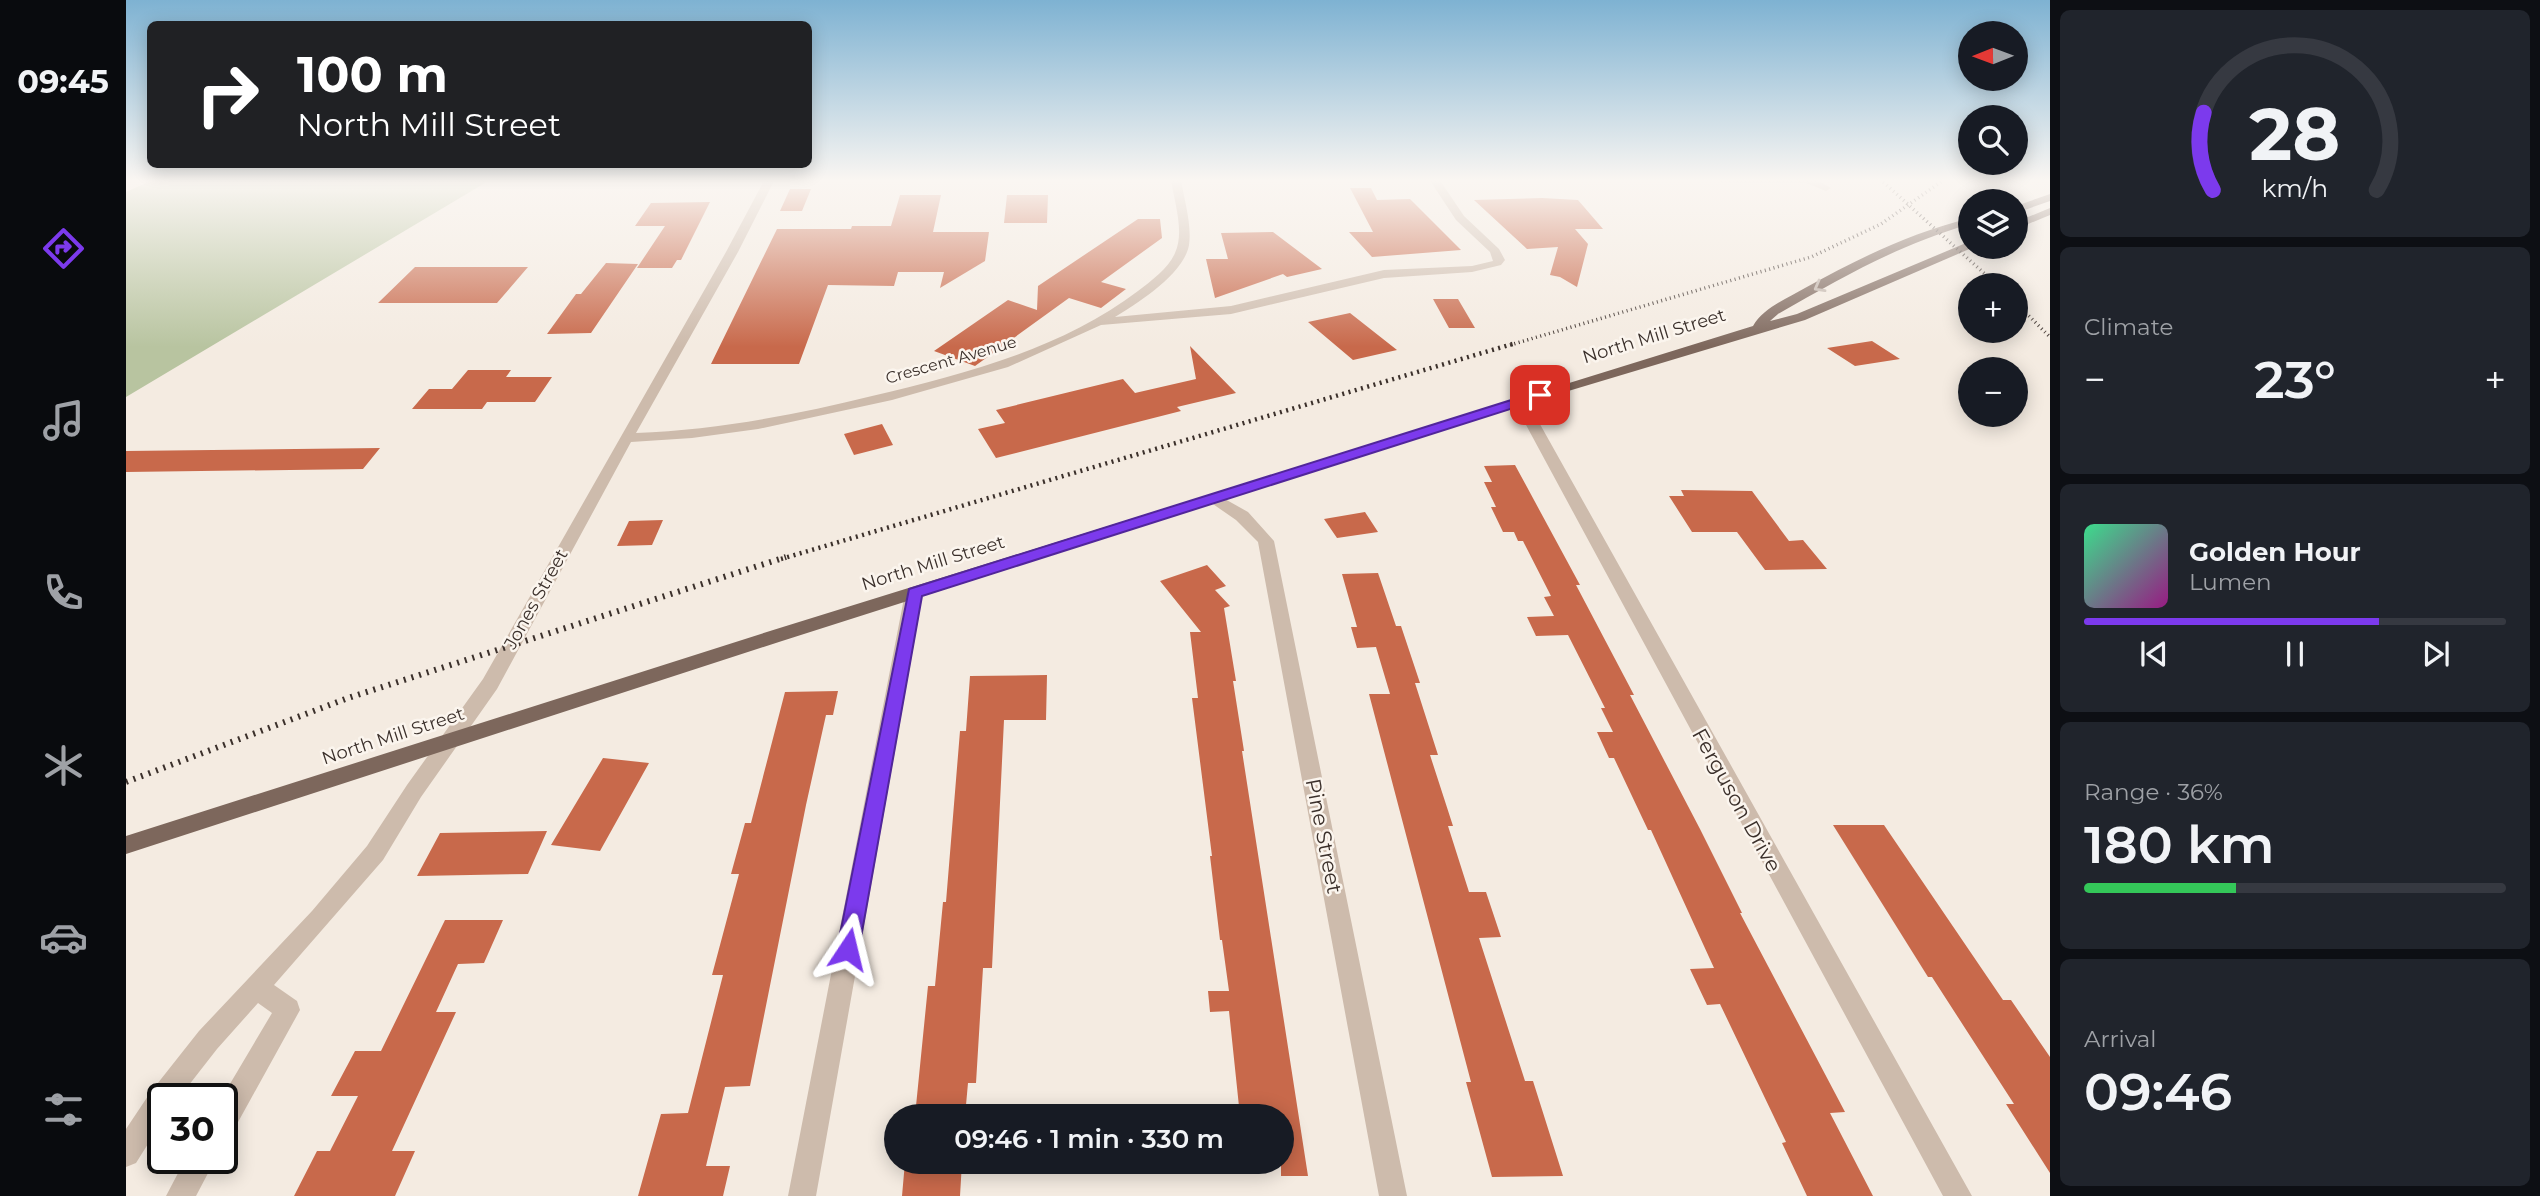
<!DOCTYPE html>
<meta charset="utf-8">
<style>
:root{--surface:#171b24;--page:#20242c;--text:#f1f3f6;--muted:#9ea1a6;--line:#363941;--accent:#7c3aed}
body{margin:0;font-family:Montserrat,sans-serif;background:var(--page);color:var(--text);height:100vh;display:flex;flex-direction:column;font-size:26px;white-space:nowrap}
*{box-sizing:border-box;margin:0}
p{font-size:23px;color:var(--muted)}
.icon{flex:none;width:38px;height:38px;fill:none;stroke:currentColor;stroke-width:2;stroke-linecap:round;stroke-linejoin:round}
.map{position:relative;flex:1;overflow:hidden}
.side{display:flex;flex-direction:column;gap:10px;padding:10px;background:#0d0f14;width:490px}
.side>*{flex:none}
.top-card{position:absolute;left:21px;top:21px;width:665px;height:147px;border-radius:10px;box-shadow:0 4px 18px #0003;background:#202124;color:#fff;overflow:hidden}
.needle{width:46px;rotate:269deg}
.controls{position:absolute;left:1832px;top:21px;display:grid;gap:14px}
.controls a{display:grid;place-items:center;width:70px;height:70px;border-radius:50%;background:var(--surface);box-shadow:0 4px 18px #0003;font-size:35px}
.speed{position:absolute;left:21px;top:1083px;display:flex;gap:14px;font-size:35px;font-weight:700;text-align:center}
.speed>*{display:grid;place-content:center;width:91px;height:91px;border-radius:50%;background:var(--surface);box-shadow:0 4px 18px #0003;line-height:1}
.speed .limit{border:4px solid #111;border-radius:10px;background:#fff;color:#111}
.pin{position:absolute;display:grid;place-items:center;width:60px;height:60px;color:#fff;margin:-30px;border-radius:14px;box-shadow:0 4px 10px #0006}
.me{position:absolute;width:77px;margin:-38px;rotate:10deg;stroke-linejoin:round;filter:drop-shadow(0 0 5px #0008)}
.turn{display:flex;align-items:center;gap:24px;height:147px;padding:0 35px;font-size:32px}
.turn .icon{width:91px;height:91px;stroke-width:2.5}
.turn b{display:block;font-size:49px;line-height:60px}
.big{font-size:52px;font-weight:600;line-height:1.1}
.side .tile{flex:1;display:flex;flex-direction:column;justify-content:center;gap:10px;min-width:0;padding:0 24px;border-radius:10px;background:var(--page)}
.side .dial{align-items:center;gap:0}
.dial svg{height:182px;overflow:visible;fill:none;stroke:var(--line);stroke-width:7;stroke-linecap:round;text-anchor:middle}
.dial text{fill:var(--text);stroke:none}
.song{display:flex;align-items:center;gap:21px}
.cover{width:84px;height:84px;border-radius:10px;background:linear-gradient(135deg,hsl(150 70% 55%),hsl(310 70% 35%))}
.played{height:7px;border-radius:4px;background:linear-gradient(90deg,var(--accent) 70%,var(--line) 70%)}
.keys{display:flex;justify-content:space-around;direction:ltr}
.heat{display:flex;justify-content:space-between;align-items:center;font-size:38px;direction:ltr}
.charge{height:10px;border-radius:5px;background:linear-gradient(90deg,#34c759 36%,var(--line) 0)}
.trip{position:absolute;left:758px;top:1104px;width:410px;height:70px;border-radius:35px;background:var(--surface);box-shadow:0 4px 18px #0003;font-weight:600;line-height:70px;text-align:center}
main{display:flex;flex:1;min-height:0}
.tab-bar{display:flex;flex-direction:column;width:126px;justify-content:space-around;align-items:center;background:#090b0e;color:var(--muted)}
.tab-bar .icon{width:49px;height:49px}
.tab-bar .on{color:var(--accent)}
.tab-bar b{font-size:32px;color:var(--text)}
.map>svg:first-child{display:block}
.green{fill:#b8c4a0}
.building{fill:#c8694b}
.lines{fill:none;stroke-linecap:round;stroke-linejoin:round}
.minor{fill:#cdbbac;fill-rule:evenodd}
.major{fill:#7d675c;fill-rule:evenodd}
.rail-far2{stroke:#3b302b;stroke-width:3.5;stroke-dasharray:1 3.5;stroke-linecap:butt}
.rail-far1{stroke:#3b302b;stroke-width:4.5;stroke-dasharray:2 4.5;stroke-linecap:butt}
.rail{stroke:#3b302b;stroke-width:6;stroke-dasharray:2 6;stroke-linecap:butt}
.oneway{stroke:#c2b5ac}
.route{fill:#7c3aed;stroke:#51269a;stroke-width:2}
.labels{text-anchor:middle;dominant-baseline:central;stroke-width:5;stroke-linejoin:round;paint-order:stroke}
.far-street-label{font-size:16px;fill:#3b302b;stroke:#fbf5ee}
.street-label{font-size:18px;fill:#3b302b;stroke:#fbf5ee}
.near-street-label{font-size:21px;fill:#3b302b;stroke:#fbf5ee}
</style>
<main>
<nav class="tab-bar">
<b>09:45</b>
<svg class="icon on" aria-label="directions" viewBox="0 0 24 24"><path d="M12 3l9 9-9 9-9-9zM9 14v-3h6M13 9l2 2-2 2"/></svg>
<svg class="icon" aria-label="music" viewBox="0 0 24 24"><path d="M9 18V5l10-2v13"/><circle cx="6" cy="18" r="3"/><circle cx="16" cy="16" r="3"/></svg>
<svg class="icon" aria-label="phone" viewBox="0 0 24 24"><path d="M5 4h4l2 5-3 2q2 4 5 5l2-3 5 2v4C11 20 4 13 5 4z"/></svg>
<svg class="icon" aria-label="climate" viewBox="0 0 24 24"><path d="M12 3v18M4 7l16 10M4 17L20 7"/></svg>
<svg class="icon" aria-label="car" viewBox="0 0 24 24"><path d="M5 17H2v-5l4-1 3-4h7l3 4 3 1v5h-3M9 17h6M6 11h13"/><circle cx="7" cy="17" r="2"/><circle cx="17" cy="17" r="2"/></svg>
<svg class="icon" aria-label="filters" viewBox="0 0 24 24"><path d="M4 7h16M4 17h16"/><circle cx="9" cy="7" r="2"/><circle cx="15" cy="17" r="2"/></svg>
</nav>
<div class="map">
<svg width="1924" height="1196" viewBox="0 0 1924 1196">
<rect width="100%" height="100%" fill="#f4ebe1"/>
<path class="green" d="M29 179H382L364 180 0 397V192Z"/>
<path class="building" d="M1224 188H1245L1251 200 1284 199 1335 250 1246 257 1223 232H1247Z
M664 189H685L676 211H654Z
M774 195H815L807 232H863L859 261 814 288 818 272H772L768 286 702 285 673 364H585L651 229H725L726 226H765Z
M881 195H922L921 223H878Z
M1416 198 1452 200 1477 229H1449L1462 244 1451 287 1434 277 1424 275 1432 247 1401 249 1348 200Z
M584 202 555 260H551L546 268H511L539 226H509L525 203Z
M1012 219H1034L1036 238 975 282 1000 289 975 308 943 298 849 366 808 351 882 300 911 310 912 286Z
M1147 232 1196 269 1161 277 1157 274 1089 298 1080 259H1102L1095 233Z
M480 263 512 264 465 333 421 334 450 294H455Z
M289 267H402L371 303H252Z
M1307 299H1332L1349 328H1323Z
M1224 313 1271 350 1227 360 1182 322Z
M1746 341 1774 359 1729 366 1701 348Z
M1064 346 1110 393 1051 407 1055 411 870 458 852 429 879 423 870 410 997 379 1009 393 1070 379Z
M342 370H385L380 377H426L409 402H361L356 409H286L303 389H326Z
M756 424 767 445 728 455 718 434Z
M254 448 237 469 0 472V451Z
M1389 465 1454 585H1450L1508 695H1504L1574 829 1616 913H1614L1719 1112 1704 1113 1747 1196H1681L1656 1143 1660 1142 1594 1004 1581 1005 1564 969 1588 968 1525 830H1522L1488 758H1483L1471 732H1487L1475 708H1479L1442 635 1410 636 1401 617 1428 616 1418 597 1425 596 1397 541H1392L1388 532H1377L1365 507H1370L1358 482H1366L1358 466Z
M1555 490 1626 491 1663 541 1677 540 1701 569 1639 570 1611 532H1566L1543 496H1558Z
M1239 512 1252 532 1211 538 1198 519Z
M537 520 526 545 491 546 503 521Z
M1081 565 1100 586 1089 590 1104 606 1098 608 1110 681H1107L1118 751H1116L1182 1176H1155V1116H1114L1103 1011 1084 1012 1082 991H1103L1096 940H1094L1084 856H1086L1066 698H1072L1064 632H1075L1034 581Z
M1252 573 1270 626H1275L1294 683H1289L1312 755H1304L1327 826H1322L1343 892H1360L1375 937 1353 938 1399 1081H1407L1437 1176 1366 1177 1340 1082H1345L1243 694H1264L1250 647 1231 648 1225 627H1231L1216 574Z
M921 675 920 720H878L866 968H857L850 1083H842L839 1116H789L802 986H809L817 902H820L834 731H840L844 676Z
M712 691 707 715H700L680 805 624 1086 599 1087 580 1166H604L597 1196H512L535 1114 562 1113 597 975H586L613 874H605L619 823H625L659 692Z
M477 758 523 763 474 851 425 845Z
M1707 825H1758L1877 1000H1885L1924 1057V1173L1880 1104H1888L1806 977H1802Z
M421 831 402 874 291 876 314 833Z
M319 920H377L358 963 332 964 310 1012H330L266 1151H289L269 1196H168L191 1151H204L232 1096H205L229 1051H255Z
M779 1162H836L834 1196H776Z"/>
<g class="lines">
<path class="minor" d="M639 179H649L612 252 510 433C590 430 669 415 746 396 838 374 936 349 1012 291 1025 281 1043 268 1049 253 1059 231 1048 202 1045 179H1055C1058 200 1066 224 1063 245 1058 274 1012 303 989 317L1105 306 1258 270 1346 266 1367 261 1364 252 1330 220 1303 179H1313L1338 216 1373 249 1379 260 1375 265 1346 272 1258 278 1105 314 975 325 882 367 766 400 632 429 566 438 505 442 371 689 295 797 257 860 148 985 171 1001 174 1010 106 1133 96 1136 95 1099 146 1013 132 1003 91 1049 52 1099H37V1120L10 1163 0 1167V1129L24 1093 73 1031 186 911 241 846 281 785 357 679 600 252Z
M1589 179H1689L1705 188 1700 191 1680 183 1594 182Z
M1394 397 1401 401 1846 1196H1817L1387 401Z
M1090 494 1122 512 1148 541 1281 1196H1253L1132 542 1110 520 1084 502 1082 499Z
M788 587 797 593 690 1196H662L779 593Z
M60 1158H90L70 1196H40Z"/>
<path class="major" d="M1924 194V201L1890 213V206Z
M1924 208V215L1890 229V222Z
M1844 218V224C1770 246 1719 276 1652 314L1644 321 1671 314 1840 243 1844 242V247H1848L1679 320 1399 404 656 641 0 854V836L644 631 1627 326C1637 308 1662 298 1679 288 1733 258 1785 233 1844 218Z"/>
<path class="rail-far2" d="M1754 179 1871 285
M1890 303 1924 337
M1384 345 1685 257 1755 224 1819 179"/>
<path class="rail-far1" d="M655 559 1390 343"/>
<path class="rail" d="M0 782 222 698 660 557"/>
</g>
<defs><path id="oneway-chevron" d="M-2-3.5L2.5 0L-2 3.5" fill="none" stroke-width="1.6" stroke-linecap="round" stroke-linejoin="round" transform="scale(1.75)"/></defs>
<use class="oneway" href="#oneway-chevron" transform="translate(1693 287) rotate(151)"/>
<linearGradient id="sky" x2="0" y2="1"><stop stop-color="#7eb2d2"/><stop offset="0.52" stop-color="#faf6f2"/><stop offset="1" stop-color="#faf6f2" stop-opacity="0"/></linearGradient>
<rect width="1924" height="347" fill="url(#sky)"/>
<path class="route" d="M1414 391 1419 392V398L796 596 733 949 730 956 722 959 715 956 711 949 783 589Z"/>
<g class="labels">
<g class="far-street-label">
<text transform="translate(825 360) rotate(-16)">Crescent Avenue</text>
</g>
<g class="street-label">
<text transform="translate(1528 336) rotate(-17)">North Mill Street</text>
<text transform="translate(807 563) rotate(-17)">North Mill Street</text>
<text transform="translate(410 599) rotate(-61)">Jones Street</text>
<text transform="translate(267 736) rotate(-18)">North Mill Street</text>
</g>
<g class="near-street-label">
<text transform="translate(1611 800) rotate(61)">Ferguson Drive</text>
<text transform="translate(1198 836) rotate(79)">Pine Street</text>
</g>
</g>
</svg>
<div class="controls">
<a><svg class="needle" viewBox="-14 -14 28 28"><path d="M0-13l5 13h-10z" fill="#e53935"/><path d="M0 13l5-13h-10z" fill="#9ea1a6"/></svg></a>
<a><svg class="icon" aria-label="search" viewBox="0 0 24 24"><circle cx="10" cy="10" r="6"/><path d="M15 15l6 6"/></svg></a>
<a><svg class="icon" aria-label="layers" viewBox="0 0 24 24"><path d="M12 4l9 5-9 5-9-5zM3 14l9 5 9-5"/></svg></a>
<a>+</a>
<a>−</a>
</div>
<div class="speed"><div class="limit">30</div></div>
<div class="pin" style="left:1414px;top:395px;background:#d93025"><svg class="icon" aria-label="arrive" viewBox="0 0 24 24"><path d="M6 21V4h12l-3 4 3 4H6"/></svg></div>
<svg class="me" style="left:722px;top:949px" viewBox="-20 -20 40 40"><path d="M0-17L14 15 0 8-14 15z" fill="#7c3aed" stroke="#fff" stroke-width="4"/></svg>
<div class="trip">09:46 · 1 min · 330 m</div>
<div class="top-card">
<div class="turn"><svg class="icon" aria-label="right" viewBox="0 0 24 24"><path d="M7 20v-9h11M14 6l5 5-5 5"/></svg><div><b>100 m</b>North Mill Street</div></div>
</div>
</div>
<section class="side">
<div class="tile dial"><svg viewBox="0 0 100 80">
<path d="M14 69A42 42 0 1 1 86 69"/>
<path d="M14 69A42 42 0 0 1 10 35" stroke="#7c3aed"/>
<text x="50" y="56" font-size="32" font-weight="700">28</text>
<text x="50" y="72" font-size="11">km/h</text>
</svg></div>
<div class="tile"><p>Climate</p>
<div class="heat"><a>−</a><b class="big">23°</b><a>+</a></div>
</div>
<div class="tile">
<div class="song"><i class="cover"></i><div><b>Golden Hour</b><p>Lumen</p></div></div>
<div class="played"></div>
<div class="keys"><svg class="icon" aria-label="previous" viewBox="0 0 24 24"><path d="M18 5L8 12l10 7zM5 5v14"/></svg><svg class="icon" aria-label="pause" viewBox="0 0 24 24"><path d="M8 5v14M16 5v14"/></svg><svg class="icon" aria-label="next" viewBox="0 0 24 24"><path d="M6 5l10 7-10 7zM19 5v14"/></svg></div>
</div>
<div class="tile"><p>Range · 36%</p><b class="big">180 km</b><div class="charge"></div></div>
<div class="tile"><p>Arrival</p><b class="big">09:46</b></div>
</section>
</main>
